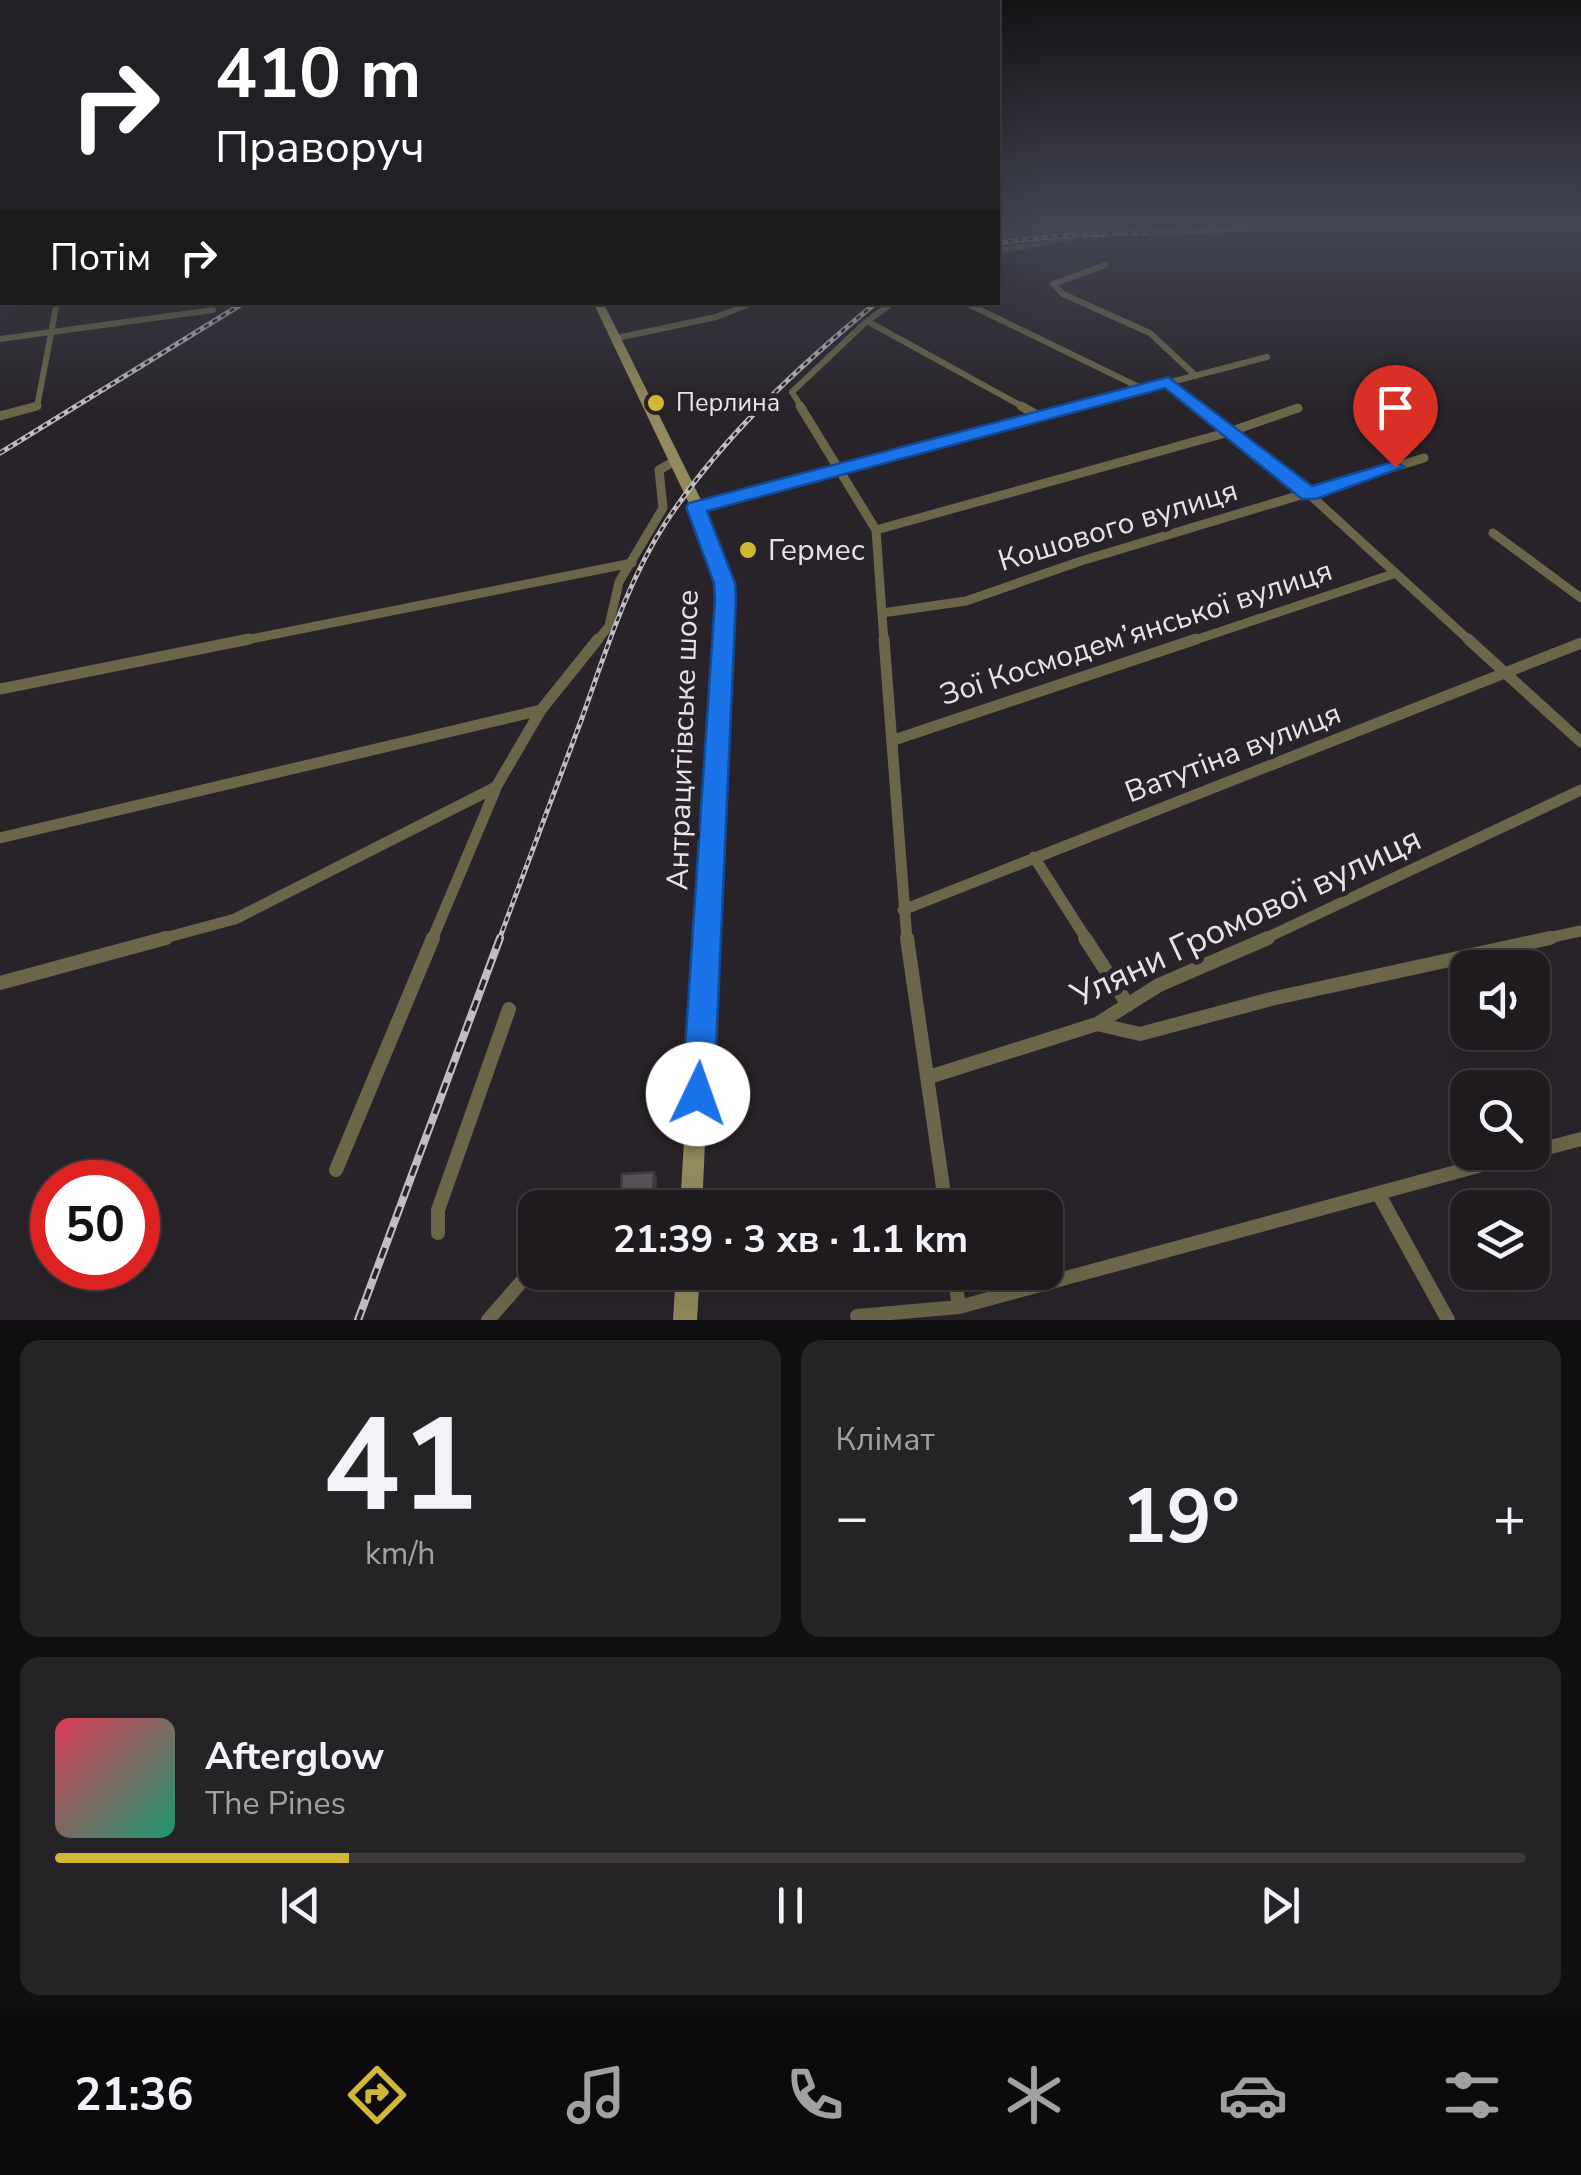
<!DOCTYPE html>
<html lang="uk">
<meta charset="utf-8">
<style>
:root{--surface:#1e1a1e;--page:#262327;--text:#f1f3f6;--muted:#a1a1a4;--line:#3c383c;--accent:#d0b736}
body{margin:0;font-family:"Nunito Sans",sans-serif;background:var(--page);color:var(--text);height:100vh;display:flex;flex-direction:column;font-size:38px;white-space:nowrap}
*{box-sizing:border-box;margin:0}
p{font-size:32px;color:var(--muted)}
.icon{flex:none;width:55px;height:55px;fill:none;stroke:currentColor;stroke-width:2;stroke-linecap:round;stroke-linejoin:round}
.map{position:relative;height:1320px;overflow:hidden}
.sheet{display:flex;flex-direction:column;gap:20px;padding:20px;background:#100e10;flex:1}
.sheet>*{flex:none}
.hud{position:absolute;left:0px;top:0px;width:1000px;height:305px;box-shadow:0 10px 40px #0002,0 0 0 2px var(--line);background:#202124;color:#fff;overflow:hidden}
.tools{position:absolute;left:1450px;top:950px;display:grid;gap:20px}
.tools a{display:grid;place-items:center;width:100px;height:100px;border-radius:20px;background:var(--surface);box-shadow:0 10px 40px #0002,0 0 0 2px var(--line);font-size:50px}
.speed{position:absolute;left:30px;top:1160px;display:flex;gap:20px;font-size:50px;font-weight:700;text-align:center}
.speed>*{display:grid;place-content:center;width:130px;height:130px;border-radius:50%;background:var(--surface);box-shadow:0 10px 40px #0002,0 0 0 2px var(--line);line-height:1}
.speed .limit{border:15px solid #d22;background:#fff;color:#111}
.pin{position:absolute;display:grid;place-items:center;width:85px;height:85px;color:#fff;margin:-102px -42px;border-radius:50% 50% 50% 0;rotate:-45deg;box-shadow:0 0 10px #0007}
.pin .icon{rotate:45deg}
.me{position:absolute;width:110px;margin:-55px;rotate:3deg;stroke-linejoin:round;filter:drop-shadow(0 0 8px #0008)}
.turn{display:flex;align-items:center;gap:35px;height:210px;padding:0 50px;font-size:45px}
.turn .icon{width:130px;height:130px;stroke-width:2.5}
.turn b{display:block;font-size:70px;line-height:85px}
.then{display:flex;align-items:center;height:95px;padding:0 50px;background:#0003;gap:20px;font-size:38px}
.big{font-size:75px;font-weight:700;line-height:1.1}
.sheet .card{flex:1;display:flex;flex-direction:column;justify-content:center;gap:15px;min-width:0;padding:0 35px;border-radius:20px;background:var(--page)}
.sheet .dial{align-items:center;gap:0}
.dial b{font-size:130px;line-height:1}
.song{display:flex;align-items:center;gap:30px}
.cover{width:120px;height:120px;border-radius:15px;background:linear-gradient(135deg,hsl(350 70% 55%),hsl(160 70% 35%))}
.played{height:10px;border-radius:5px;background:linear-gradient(90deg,var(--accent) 20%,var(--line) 20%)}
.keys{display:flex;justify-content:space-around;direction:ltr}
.heat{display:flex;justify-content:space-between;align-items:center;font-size:55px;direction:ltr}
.sheet .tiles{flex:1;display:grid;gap:20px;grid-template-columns:1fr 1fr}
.card:last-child{grid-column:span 2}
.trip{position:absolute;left:518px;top:1190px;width:545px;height:100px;border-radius:20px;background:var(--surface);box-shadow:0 10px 40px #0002,0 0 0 2px var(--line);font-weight:700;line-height:100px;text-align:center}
.dock{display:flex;height:160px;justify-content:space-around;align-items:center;background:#0c0a0c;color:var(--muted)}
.dock .icon{width:70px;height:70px}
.dock .active{color:var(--accent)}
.dock b{font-size:45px;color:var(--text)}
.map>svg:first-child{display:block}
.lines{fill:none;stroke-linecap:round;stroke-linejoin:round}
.street-far3{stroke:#6b664a;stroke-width:6}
.street-far2{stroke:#6b664a;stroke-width:9}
.street-far1{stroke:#6b664a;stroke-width:11}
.street{stroke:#6b664a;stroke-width:14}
.secondary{fill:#938a5d;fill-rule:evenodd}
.rail-far1-casing{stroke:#c0bdc0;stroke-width:5}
.rail-casing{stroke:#c0bdc0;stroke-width:8}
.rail-far1{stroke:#282328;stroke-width:2.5;stroke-dasharray:5;stroke-linecap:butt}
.rail{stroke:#282328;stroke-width:4;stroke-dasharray:11;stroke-linecap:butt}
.shaded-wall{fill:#3e3a3e}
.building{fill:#595358;stroke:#3e3a3e;stroke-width:2.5}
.route{fill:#1a73e8;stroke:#114b97;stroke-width:2.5}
.poi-dot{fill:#d0b736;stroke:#282328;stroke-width:4}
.labels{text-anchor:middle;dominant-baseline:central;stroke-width:10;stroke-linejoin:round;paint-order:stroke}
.far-poi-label{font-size:25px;fill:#e6e3e6;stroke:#282328;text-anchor:start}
.street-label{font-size:30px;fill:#e6e3e6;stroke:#282328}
.poi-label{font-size:30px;fill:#e6e3e6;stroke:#282328;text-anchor:start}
.near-street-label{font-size:35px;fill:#e6e3e6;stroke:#282328}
</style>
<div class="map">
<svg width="1581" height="1320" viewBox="0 0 1581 1320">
<rect width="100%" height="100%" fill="#282328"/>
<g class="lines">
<path class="street-far3" d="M1242 224H1250
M1062 229 1075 224
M998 251 1072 237
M1105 265 1053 284 1063 294 1150 333 1196 376
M964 302 1141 388
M867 321 1025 408
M617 338 716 317 755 302
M0 339 213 310
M1168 382 1201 408
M31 408 37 407 57 302
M802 408 792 392 867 321 894 302
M1071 408 1267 357"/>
<path class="street-far2" d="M800 406 876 530 884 642
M1021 406 1037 415
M1198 406 1309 494 1471 642
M0 416 37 406
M696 507 1081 406
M876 530 1229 432 1298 408
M1493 533 1581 598
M882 613 966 601 1081 561 1424 458
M236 642 632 563
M596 642 609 626 619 582 663 508 659 470 673 462
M1189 642 1393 574"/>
<path class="street-far1" d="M884 639 907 940
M1468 639 1581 742
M0 689 249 639
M894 740 1196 639
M0 838 541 710
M1034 857 1087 940
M903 910 1581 643
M157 940 235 919 496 787 541 710 598 639
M432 940 496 788
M1262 940 1581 790
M1539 940 1581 931"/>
<path class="street" d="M907 938 946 1208
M1085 938 1128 1005
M0 983 166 938
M1097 1024 1140 1034 1271 999 1550 938
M929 1077 1097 1024 1159 985 1268 938
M1532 1152 1581 1139
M336 1170 433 938
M1378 1193 1448 1320
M438 1233V1210L509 1009
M959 1307 1530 1152
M857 1316 959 1307 954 1272
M488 1320 531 1271"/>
<path class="secondary" d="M593 302H603L709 516 731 583 702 1208H680L717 583 695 516Z
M676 1272H700L697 1320H673Z"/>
<defs>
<path id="rail-far1" d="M998 243C1093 228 1189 237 1284 224
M0 453 245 302
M499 940C526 866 554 792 582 718 606 651 627 582 666 522 722 437 799 366 877 302"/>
<path id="rail" d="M358 1320 500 938"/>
</defs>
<use href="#rail-far1" class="rail-far1-casing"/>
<use href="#rail" class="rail-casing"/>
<use href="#rail-far1" class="rail-far1"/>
<use href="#rail" class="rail"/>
</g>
<path class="shaded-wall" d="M654 1172 657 1176 656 1208H652Z"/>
<path class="building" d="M654 1172 652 1208H620L622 1174Z"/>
<linearGradient id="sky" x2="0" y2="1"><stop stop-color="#161316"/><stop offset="0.55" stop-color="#424553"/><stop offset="1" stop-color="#424553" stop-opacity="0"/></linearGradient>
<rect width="1581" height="409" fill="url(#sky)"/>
<path class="route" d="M1168 377 1312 486 1395 461 1404 467 1316 499H1302L1165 388 707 511 735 583 736 599 714 1094 709 1105 698 1109 687 1105 682 1094 715 599 714 583 686 507 689 503Z"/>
<g class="poi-dot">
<circle cx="656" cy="403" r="10"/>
<circle cx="748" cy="550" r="10"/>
</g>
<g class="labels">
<g class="far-poi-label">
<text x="676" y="403">Перлина</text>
</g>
<g class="street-label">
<text transform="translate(1118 526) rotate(-17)">Кошового вулиця</text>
<text transform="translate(1136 633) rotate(-18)">Зої Космодем’янської вулиця</text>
<text transform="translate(683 740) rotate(-88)">Антрацитівське шосе</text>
<text transform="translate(1233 753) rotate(-21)">Ватутіна вулиця</text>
</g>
<g class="poi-label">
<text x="768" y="550">Гермес</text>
</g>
<g class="near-street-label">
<text transform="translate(1246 917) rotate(-25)">Уляни Громової вулиця</text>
</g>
</g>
</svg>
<div class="tools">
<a><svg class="icon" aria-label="sound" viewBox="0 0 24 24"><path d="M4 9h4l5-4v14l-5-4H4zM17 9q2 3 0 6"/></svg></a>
<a><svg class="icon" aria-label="search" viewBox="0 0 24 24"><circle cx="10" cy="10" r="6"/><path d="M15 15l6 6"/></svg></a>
<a><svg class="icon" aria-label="layers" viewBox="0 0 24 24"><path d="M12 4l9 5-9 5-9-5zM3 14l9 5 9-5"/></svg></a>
</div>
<div class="speed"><div class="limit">50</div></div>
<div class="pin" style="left:1395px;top:467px;background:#d93025"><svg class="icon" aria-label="arrive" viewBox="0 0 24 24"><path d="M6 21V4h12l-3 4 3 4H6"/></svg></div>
<svg class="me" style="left:698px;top:1094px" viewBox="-20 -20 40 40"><circle r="19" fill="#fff"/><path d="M0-13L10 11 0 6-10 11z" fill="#1a73e8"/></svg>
<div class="trip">21:39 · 3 хв · 1.1 km</div>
<div class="hud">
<div class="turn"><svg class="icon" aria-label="right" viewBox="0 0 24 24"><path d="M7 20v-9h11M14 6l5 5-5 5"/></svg><div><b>410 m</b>Праворуч</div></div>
<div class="then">Потім<svg class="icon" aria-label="right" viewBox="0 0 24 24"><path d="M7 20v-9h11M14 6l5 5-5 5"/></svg></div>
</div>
</div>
<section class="sheet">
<div class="tiles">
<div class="card dial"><b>41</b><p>km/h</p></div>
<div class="card"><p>Клімат</p>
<div class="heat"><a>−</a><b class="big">19°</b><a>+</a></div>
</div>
<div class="card">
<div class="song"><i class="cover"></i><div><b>Afterglow</b><p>The Pines</p></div></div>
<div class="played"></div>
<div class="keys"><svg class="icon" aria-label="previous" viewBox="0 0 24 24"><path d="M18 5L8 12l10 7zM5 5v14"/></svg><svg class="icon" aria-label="pause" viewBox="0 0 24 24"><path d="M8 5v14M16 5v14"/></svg><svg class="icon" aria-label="next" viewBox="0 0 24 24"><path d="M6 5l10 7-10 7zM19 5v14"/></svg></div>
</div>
</div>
</section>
<nav class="dock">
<b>21:36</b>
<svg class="icon active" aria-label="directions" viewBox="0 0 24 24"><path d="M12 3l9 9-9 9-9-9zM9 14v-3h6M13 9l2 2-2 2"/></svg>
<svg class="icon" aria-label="music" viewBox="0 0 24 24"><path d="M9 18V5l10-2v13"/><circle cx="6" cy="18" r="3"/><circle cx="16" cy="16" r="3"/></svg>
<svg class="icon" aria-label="phone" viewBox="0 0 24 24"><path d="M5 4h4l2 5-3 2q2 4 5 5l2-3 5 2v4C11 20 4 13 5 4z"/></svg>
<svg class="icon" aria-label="climate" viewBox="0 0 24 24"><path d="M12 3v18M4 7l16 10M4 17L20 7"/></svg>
<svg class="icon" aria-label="car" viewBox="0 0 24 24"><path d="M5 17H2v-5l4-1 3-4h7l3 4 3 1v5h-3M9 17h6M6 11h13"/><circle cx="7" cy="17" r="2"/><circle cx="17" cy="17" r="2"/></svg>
<svg class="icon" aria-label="filters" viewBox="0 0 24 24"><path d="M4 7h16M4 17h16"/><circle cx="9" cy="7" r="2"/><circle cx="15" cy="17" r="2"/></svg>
</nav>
